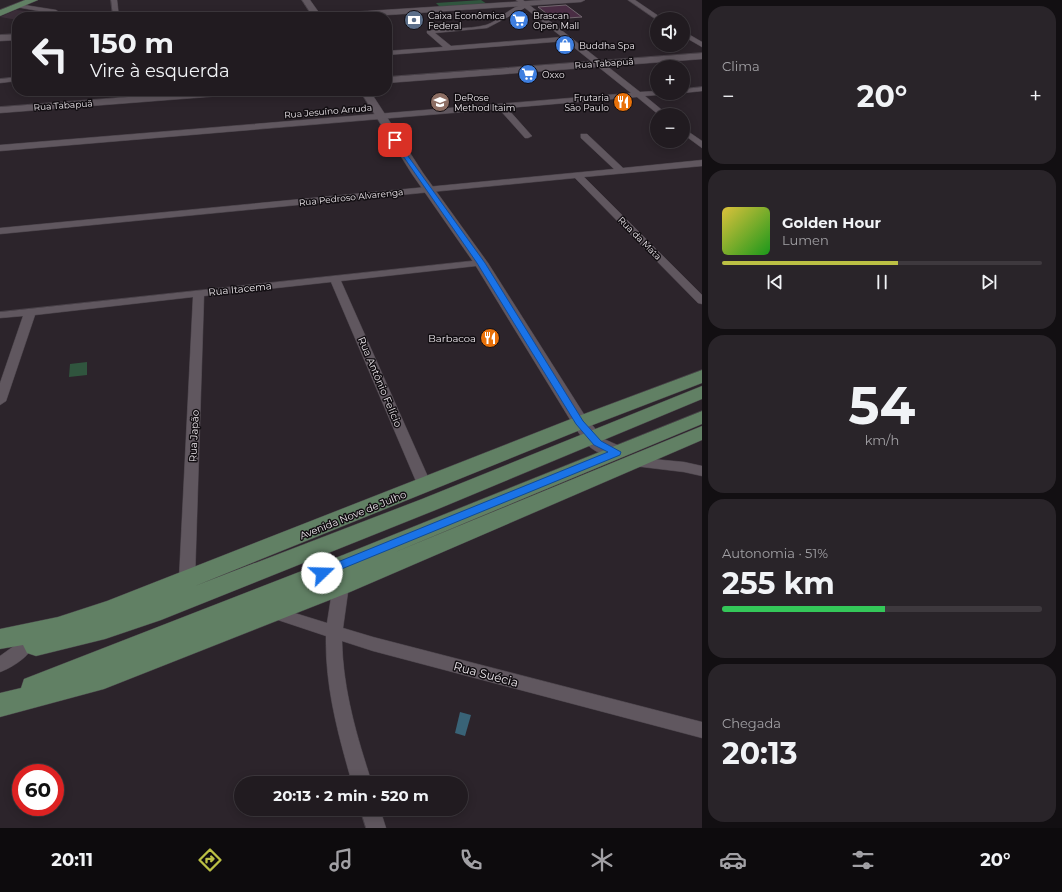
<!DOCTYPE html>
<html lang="pt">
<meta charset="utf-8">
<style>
:root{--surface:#211b20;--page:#292429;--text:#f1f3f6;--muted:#a2a1a5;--line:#3e393e;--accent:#bbc044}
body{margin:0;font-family:Montserrat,sans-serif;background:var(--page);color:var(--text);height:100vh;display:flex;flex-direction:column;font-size:15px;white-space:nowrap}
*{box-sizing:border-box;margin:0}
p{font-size:13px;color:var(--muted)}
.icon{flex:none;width:22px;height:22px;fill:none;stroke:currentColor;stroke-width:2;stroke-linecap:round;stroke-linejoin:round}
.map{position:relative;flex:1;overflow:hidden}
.panel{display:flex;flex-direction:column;gap:6px;padding:6px;background:#120f12;width:360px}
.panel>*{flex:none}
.top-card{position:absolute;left:12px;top:12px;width:380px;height:84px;border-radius:16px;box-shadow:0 2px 10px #0003,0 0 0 1px var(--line);background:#211b20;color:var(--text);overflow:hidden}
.controls{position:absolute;left:650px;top:12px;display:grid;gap:8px}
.controls a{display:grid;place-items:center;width:40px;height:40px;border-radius:50%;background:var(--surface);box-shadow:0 2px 10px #0003,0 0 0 1px var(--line);font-size:20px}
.speed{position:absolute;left:12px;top:764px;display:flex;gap:8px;font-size:20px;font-weight:700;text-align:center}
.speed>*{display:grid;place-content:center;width:52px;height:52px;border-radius:50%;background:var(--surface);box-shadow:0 2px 10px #0003,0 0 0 1px var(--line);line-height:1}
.speed .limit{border:6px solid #d22;background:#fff;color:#111}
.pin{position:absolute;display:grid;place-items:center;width:34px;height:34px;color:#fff;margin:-17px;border-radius:8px;box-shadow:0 2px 6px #0006}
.me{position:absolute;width:44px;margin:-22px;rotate:69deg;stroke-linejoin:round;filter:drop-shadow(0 0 3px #0008)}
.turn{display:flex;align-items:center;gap:14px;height:84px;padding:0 12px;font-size:18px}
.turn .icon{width:52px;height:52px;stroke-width:2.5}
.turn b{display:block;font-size:28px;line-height:34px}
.big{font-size:30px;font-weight:700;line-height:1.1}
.panel .card{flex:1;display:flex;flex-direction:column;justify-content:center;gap:6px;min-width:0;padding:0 14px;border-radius:16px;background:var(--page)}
.panel .dial{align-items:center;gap:0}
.dial b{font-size:52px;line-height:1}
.song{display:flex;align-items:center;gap:12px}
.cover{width:48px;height:48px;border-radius:6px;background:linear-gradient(135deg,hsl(50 70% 55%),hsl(120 70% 35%))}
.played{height:4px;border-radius:2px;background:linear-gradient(90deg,var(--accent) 55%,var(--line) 55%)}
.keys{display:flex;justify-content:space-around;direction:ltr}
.heat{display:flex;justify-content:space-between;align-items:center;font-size:22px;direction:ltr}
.charge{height:6px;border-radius:3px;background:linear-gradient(90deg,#34c759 51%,var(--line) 0)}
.trip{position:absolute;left:234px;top:776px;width:234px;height:40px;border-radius:20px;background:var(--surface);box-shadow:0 2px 10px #0003,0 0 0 1px var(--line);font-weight:700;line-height:40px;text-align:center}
.dock{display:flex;height:64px;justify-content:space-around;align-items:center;background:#0d0b0d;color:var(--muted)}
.dock .icon{width:28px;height:28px}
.dock .selected{color:var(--accent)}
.dock b{font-size:18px;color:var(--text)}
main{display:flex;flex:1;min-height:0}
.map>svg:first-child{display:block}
.built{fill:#3b2e39}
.green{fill:#30553e}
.water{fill:#396377}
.building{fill:#4a2d44;stroke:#72676f}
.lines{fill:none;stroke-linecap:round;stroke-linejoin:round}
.street-casing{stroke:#484148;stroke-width:1}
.secondary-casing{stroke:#484148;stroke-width:1}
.primary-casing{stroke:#484148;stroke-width:1}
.street{fill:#60575f;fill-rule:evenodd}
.secondary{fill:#60575f;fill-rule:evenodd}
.primary{fill:#618064;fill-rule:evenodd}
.route{fill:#1a73e8;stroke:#114b97}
.labels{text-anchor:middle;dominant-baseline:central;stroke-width:3;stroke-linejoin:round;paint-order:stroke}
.far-poi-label{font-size:9px;fill:#ede7ec;stroke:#120e12;text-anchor:start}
.far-street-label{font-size:9px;fill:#ede7ec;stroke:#120e12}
.street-label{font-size:10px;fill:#ede7ec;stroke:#120e12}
.poi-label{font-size:10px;fill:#ede7ec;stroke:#120e12;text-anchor:end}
.near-street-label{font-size:12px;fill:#ede7ec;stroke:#120e12}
</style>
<main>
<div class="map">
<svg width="702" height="828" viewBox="0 0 702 828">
<rect width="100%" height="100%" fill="#2c242b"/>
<path class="built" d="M16 10 54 14 38 17H17V19H12L0 17Z"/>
<path class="green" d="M481 0 487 4 440 7 436 3Z
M87 362V375L69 377 70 364Z"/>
<path class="water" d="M460 712 471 715 465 736 455 733Z"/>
<path class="building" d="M566 5 582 17 554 19 538 7Z"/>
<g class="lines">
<defs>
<path id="street" d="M111 0H117L119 17H113Z
M516 0H523L640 92 657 91V93H661L657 95 645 96 668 115H659L637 97 507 108 532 136 528 138H525L499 109 0 151V145L631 93 566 41 387 55V51L443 47 427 33V31C446 27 467 30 486 25 499 21 508 8 522 5ZM525 8 562 37 451 46 435 33 487 28Z
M628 0H635L663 19 657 20Z
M18 4 56 10 59 12 56 14 16 7V5Z
M683 31 702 42V47L683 36Z
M17 77V81L0 83V79Z
M702 87V91L683 93H682L683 89Z
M683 128 702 141V148L683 134Z
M581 134H587L623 168 702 160V166L584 177 702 295V304L698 303 575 178 0 234V228L614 169 581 138Z
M481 260 485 261 486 263 485 265 341 281 432 486 430 489 425 491 420 489 418 486 331 282 204 296 195 579 193 583 187 585 181 583 179 579 193 297 35 315 6 401 0 405V383L23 316 0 318V312Z
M631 457 684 462 702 466V476L684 472 626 465 624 462 626 459Z
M341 579 347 581 349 585 343 628 373 637 702 722V738L373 651 342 641C343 690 357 737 372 783H352C338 734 325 687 326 636L266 616 264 612 266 608 272 606 327 623 333 585 335 581Z
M24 641 30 643 32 648C27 658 11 668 0 672V656L18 643Z
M360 809H380L386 828H366Z"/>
<path id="secondary" d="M302 0H310L320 14 543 0H585L581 2 358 17H313Z
M17 34V40L0 41V35Z
M702 53V59L387 83V77Z
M205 91H250L245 94 0 113V107Z
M360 91H370L423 173 488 263 587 419 604 439 624 448 626 452 624 456C614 459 598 454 590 447 584 441 579 433 574 426L474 263 412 174Z"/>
<path id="primary" d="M25 0H38L0 16V10Z
M702 370V383L590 426 195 586 422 499 702 386V399L438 509 161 620 105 639 36 656 27 653 23 645 0 649V629L58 617 107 601 576 417Z
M702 411V424L393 553 702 426V440L350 592 104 689 0 717V693L21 688 24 679 343 555Z"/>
</defs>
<use href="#street" class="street-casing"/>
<use href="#secondary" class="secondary-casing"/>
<use href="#primary" class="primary-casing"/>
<use href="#street" class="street"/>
<use href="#secondary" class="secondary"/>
<use href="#primary" class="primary"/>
</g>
<path class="route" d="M395 138 485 263 583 421 601 441 621 452 620 455 322 577 316 573 318 570 608 452 594 445 576 424 477 263 392 140Z"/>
<defs>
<symbol id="bank-disc" viewBox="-11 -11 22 22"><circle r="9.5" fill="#5c6f8a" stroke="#120e12"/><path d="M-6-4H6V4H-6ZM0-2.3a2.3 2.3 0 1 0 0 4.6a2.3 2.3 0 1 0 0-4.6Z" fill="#fff"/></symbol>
<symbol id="supermarket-disc" viewBox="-11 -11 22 22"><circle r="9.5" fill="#3f7fe0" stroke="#120e12"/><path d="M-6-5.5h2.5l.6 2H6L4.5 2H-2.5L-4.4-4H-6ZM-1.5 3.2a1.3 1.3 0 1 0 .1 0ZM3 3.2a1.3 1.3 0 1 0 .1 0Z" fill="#fff"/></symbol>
<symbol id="shop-disc" viewBox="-11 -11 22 22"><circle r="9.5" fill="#3f7fe0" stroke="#120e12"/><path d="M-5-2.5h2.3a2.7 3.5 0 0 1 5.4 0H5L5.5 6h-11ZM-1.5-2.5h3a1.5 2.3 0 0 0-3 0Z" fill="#fff"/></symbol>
<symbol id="university-disc" viewBox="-11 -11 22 22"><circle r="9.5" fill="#8d6e63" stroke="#120e12"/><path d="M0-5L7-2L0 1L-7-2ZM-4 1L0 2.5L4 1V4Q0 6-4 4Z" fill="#fff"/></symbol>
<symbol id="restaurant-disc" viewBox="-11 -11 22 22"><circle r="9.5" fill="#e8710a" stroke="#120e12"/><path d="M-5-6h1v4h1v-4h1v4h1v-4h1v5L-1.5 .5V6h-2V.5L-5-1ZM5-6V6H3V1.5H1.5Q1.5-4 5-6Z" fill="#fff"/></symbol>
</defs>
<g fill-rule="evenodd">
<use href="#bank-disc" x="403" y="9" width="22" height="22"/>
<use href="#supermarket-disc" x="508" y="9" width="22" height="22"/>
<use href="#shop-disc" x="554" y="34" width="22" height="22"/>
<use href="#supermarket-disc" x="517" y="63" width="22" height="22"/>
<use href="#university-disc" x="429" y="91" width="22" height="22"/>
<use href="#restaurant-disc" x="612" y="91" width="22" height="22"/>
<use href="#restaurant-disc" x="479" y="327" width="22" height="22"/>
</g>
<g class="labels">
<g class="far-poi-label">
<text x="428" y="15">Caixa Econômica<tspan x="428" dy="10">Federal</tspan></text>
<text x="533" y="15">Brascan<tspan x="533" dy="10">Open Mall</tspan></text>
<text x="579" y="45">Buddha Spa</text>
<text x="542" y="74">Oxxo</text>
<text x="454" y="97">DeRose<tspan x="454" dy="10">Method Itaim</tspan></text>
<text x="609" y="97" text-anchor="end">Frutaria<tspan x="609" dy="10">São Paulo</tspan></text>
</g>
<g class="far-street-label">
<text transform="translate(604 63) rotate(-4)">Rua Tabapuã</text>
<text transform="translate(63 105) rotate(-4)">Rua Tabapuã</text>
<text transform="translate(328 111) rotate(-5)">Rua Jesuíno Arruda</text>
<text transform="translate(351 197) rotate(-6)">Rua Pedroso Alvarenga</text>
<text transform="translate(640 238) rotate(45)">Rua da Mata</text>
</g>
<g class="street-label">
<text transform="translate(240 289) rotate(-6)">Rua Itacema</text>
<text transform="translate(380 382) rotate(67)">Rua Antônio Felício</text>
<text transform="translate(194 436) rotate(-87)">Rua Japão</text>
<text transform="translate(353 515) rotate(-22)">Avenida Nove de Julho</text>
</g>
<g class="poi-label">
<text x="476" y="338">Barbacoa</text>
</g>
<g class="near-street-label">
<text transform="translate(486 674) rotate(15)">Rua Suécia</text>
</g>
</g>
</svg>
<div class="controls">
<a><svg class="icon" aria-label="sound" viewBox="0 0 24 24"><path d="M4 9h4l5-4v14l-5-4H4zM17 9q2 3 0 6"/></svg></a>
<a>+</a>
<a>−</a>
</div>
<div class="speed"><div class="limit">60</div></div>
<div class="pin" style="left:395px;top:140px;background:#d93025"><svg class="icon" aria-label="arrive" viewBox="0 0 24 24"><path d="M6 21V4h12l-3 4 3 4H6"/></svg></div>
<svg class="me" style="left:322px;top:573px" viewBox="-20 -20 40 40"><circle r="19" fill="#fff"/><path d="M0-13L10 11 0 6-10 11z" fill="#1a73e8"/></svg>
<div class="trip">20:13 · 2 min · 520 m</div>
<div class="top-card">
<div class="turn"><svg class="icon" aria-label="left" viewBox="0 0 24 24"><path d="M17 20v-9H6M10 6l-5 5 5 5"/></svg><div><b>150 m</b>Vire à esquerda</div></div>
</div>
</div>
<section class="panel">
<div class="card"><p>Clima</p>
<div class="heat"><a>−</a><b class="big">20°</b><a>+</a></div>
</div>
<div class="card">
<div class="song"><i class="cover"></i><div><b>Golden Hour</b><p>Lumen</p></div></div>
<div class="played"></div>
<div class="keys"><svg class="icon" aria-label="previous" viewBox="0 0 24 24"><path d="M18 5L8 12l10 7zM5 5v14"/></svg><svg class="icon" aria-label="pause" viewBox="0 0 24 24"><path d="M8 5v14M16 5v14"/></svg><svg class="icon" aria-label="next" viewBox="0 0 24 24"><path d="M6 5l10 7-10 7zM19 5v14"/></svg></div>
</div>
<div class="card dial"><b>54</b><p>km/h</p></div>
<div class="card"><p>Autonomia · 51%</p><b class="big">255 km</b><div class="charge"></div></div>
<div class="card"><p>Chegada</p><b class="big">20:13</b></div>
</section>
</main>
<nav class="dock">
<b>20:11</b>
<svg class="icon selected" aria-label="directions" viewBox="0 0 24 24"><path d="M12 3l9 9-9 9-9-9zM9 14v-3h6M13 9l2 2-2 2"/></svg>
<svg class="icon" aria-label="music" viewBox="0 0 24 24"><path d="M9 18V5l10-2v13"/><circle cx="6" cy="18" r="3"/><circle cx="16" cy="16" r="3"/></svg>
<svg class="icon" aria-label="phone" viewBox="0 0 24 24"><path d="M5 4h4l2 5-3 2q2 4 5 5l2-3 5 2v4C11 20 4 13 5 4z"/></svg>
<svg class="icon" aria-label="climate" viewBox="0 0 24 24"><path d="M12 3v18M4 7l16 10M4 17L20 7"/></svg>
<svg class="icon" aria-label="car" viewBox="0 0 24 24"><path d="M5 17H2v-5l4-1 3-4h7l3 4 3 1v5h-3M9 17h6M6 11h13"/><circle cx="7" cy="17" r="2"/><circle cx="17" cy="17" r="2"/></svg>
<svg class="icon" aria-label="filters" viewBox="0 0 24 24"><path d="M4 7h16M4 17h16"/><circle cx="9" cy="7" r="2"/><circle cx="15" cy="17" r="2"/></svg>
<b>20°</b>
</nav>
